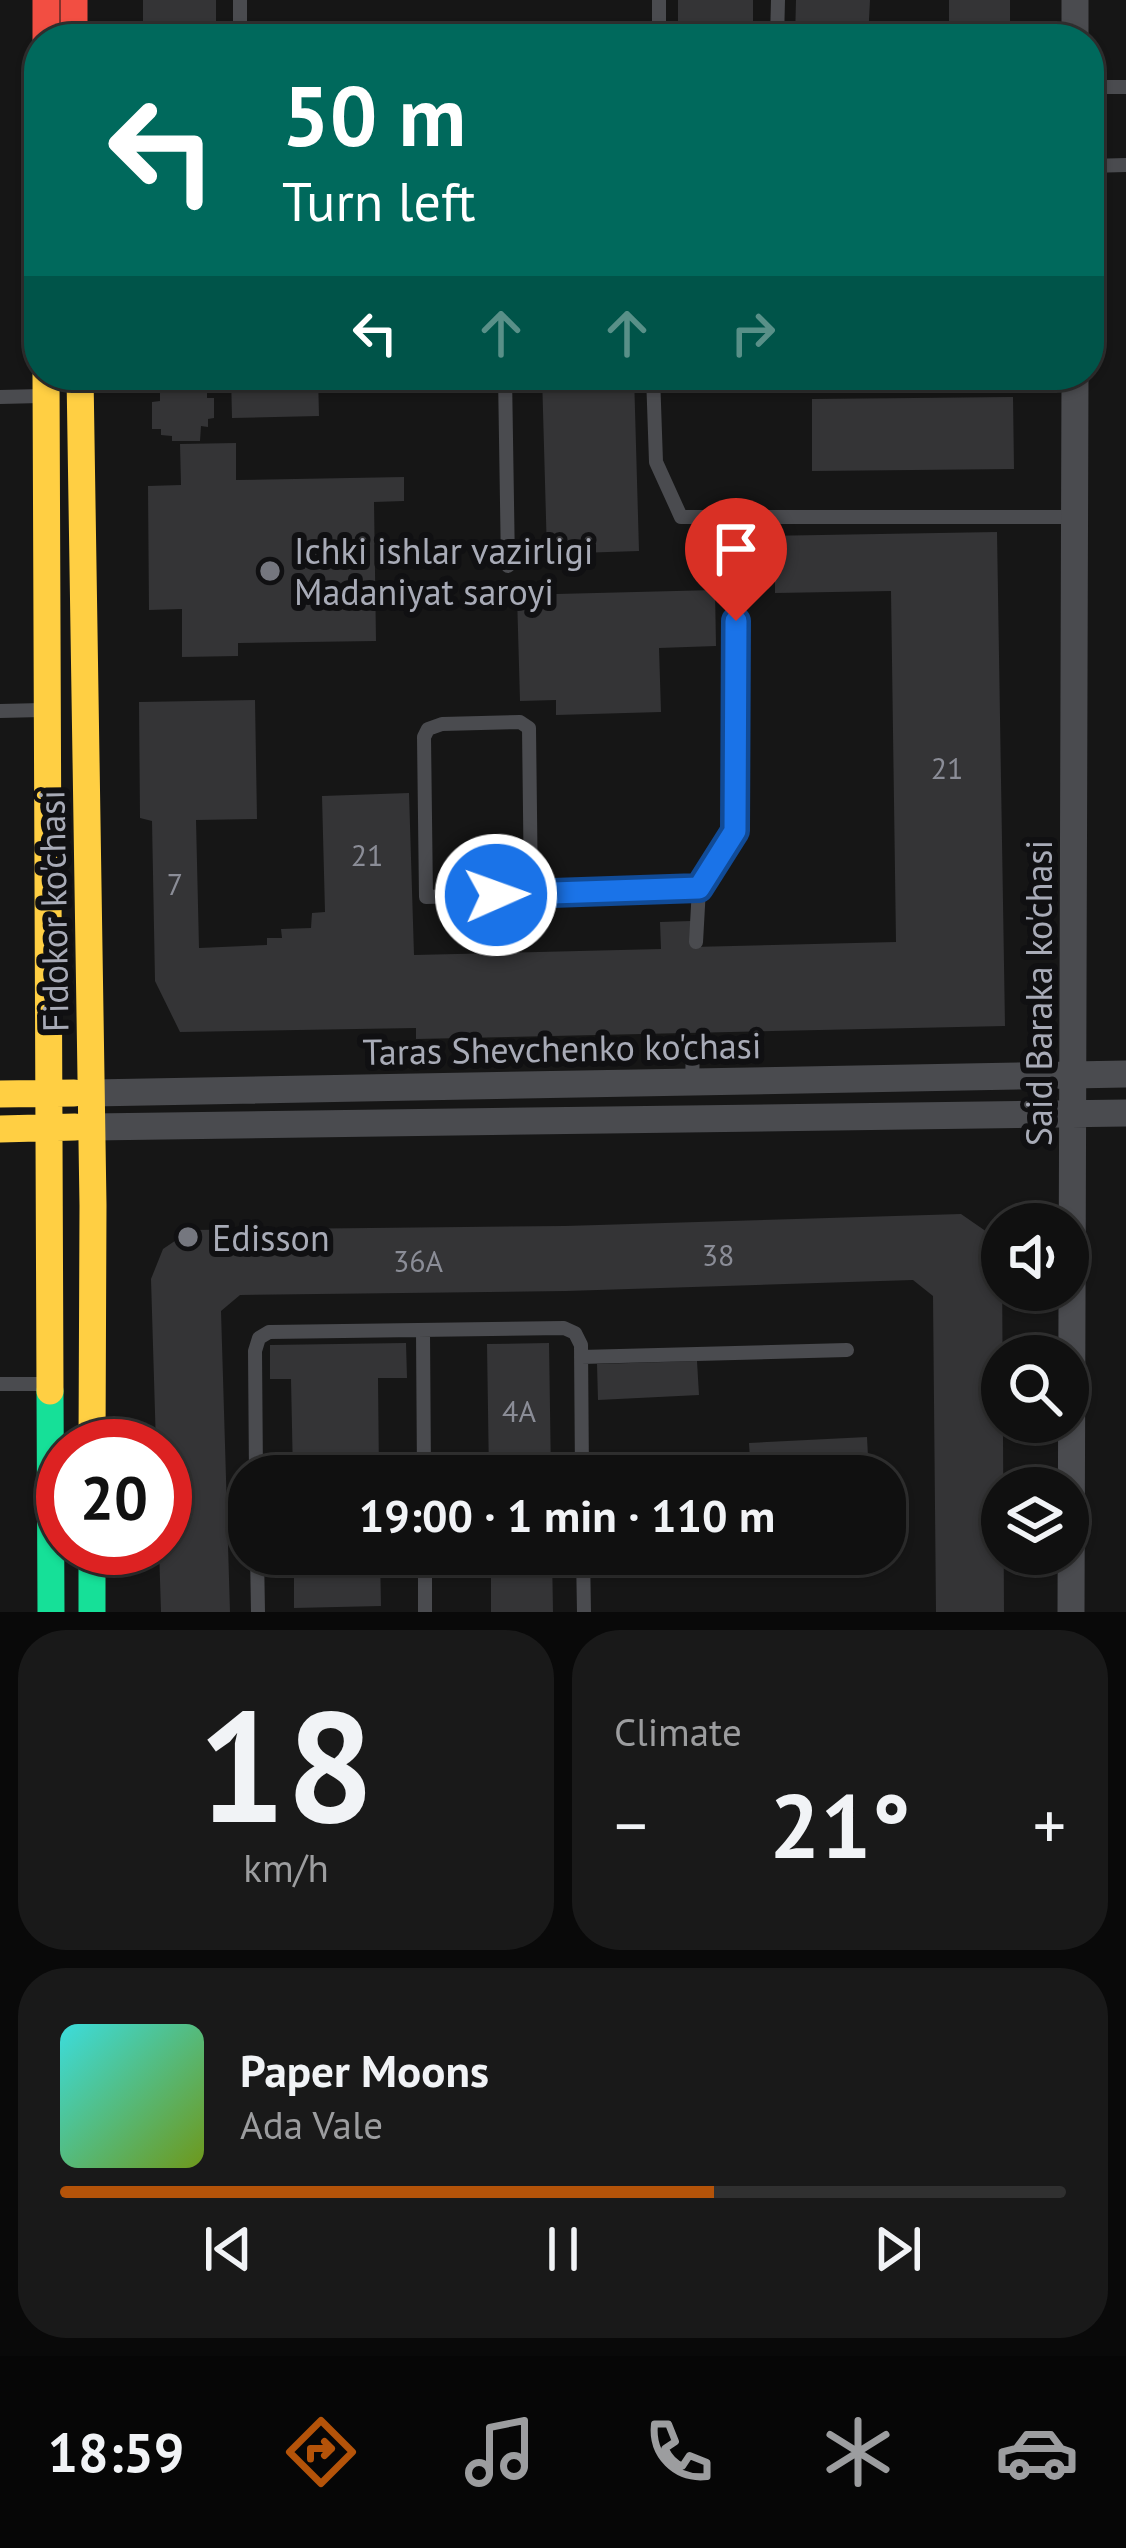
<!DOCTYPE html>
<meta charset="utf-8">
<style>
:root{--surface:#101010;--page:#191919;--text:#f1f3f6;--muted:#9c9d9f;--line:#303030;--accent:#b45309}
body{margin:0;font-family:"PT Sans",sans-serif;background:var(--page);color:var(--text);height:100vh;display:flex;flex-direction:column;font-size:45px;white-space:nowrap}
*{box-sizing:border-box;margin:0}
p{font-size:39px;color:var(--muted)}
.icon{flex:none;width:66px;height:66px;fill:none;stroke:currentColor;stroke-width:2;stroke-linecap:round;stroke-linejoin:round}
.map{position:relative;height:1612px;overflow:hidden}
.drawer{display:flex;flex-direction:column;gap:18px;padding:18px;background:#090909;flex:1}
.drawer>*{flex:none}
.top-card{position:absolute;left:24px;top:24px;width:1080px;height:366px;border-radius:48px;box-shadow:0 3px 9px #0004,0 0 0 3px var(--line);background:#00695c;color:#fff;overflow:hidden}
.controls{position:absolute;left:981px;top:1203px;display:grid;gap:24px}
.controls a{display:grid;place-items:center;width:108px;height:108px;border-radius:50%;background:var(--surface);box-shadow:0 3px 9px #0004,0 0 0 3px var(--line);font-size:60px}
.speed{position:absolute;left:36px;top:1419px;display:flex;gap:24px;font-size:60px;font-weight:700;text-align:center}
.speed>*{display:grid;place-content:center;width:156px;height:156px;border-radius:50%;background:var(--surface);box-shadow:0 3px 9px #0004,0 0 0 3px var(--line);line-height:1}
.speed .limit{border:18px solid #d22;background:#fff;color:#111}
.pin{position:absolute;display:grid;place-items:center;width:102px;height:102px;color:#fff;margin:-123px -51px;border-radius:50% 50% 50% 0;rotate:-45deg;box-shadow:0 0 12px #0007}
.pin .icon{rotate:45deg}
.me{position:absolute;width:132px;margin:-66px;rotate:88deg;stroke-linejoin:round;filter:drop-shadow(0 0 9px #0008)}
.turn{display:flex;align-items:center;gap:42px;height:252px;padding:0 60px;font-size:54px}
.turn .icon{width:156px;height:156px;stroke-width:2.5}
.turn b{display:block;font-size:84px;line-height:102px}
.lanes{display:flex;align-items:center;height:114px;padding:0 60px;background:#0003;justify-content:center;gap:60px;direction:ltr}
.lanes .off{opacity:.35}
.big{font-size:90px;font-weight:800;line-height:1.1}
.drawer .widget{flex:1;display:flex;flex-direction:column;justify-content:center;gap:18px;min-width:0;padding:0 42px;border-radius:48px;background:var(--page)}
.drawer .dial{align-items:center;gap:0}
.dial b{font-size:156px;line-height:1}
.song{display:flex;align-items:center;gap:36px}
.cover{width:144px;height:144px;border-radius:18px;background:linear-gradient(135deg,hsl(180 70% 55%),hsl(80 70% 35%))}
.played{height:12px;border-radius:6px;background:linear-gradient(90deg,var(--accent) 65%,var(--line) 65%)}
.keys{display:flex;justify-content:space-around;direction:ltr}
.heat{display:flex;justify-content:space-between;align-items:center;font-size:66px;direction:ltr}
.drawer .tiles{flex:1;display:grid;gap:18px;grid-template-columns:1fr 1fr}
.widget:last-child{grid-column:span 2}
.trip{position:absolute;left:228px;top:1455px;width:678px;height:120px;border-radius:48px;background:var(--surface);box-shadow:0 3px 9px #0004,0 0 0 3px var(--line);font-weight:800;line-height:120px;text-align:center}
.dock{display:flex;height:192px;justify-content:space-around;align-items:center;background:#060606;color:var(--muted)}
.dock .icon{width:84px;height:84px}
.dock .active{color:var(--accent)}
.dock b{font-size:54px;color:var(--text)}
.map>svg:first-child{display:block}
.building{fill:#343436}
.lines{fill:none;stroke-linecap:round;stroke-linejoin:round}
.lane{stroke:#4a4b4f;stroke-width:14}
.street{stroke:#4a4b4f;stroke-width:27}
.fast{stroke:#16e098;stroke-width:27}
.slow{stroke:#ffcf43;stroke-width:27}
.jam{stroke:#f24e42;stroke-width:27}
.route-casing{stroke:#114b97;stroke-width:30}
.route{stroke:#1a73e8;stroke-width:21}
.poi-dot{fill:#75777f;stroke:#101012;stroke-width:4.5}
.labels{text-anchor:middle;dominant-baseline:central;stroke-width:12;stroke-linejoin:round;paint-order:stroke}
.number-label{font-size:30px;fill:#8b8d97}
.poi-label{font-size:36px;fill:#a8abb7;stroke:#101012;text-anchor:start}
.street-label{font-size:36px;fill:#a8abb7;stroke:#101012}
</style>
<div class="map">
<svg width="1126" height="1612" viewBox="0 0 1126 1612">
<rect width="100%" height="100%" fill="#161616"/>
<path class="building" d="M143 0H216V39H143Z
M678 0H753V24H678Z
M796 0H870L868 39H795Z
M949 0H1010V34L949 35Z
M231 375H318L319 416 232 418Z
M542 375H634L639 551 547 554Z
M854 375H945V379L854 383Z
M169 379 198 380V387H207V398H214V418L208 419V427L201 426 200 441H172V436L161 435V429H152V402L160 401V391H169Z
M1013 397 1014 469 812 471V399Z
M236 443V480L404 477V501L374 502 376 641 238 643V656L182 657V609L149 610 148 486 181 485 180 444Z
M997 532 1005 1026 416 1039V1028L180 1032 155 981 152 821 140 818 139 702 255 700 257 819 196 820 199 948 267 945V938H282L281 929 311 928 312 913 325 912 322 796 409 793 414 955 661 949 660 922 691 921 692 947 896 942 891 591 775 593V560H756L755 536Z
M715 590 716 646 659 648 661 712 556 715V700L520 701 517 595Z
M961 1214 987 1232 1002 1261 1004 1612H936L933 1296 913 1280 566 1291 240 1295 221 1311 230 1612H161L159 1548H165V1446H156L151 1279 163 1249 191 1230 565 1226Z
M406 1343 407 1378H378L379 1476H293L291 1379H270V1345Z
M549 1343 551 1476H489L487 1344Z
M697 1361 699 1395 598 1400 597 1364Z
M867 1437 869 1476H751L749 1443Z
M294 1554H380L381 1606 294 1608Z
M491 1554H552L553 1612H491Z
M769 1554H856L857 1572 770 1576Z"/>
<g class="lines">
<path class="lane" d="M240 0V39
M659 0V39
M777 39 778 0
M1089 87H1126
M1089 166 1126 165
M505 375 508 566
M653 375 656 462 681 517H1075
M0 397 41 396
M0 711 42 710
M531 895 529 728 520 722 442 724 428 729 424 737 426 897 699 888
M696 942 699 888 735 831 736 621
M692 1082 693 1049
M423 1332 424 1476
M581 1357 847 1350
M0 1384H45
M256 1476 255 1351 259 1338 269 1332 564 1328 575 1333 581 1345 582 1476
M257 1554 258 1612
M425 1554V1612
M583 1554 584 1612"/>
<path class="street" d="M1075 39V0
M92 1093 1126 1074
M92 1127 1126 1113
M1071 1612 1075 375"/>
<path class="fast" d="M50 1391 51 1612
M92 1548V1612"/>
<path class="slow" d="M46 375 50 1391
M80 375 93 1205 92 1446
M0 1094 74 1093
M0 1129 75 1127"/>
<path class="jam" d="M46 0V39
M74 0V39"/>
</g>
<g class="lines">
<defs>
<path id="route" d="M496 895 699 888 735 831 736 621"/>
</defs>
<use href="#route" class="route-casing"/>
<use href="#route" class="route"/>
</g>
<g class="poi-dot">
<circle cx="270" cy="571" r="12"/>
<circle cx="188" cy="1237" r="12"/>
</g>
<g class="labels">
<g class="number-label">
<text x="947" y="767">21</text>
<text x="367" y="854">21</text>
<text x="175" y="883">7</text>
<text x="718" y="1254">38</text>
<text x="418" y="1260">36A</text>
<text x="519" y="1410">4А</text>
</g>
<g class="poi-label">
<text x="294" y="550">Ichki ishlar vazirligi<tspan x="294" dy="41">Madaniyat saroyi</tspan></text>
<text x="212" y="1237">Edisson</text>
</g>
<g class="street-label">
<text transform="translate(53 911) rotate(-91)">Fidokor ko'chasi</text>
<text transform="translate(1038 993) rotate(-90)">Said Baraka ko'chasi</text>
<text transform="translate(562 1048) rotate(-1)">Taras Shevchenko ko'chasi</text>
</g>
</g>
</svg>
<div class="controls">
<a><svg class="icon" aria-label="sound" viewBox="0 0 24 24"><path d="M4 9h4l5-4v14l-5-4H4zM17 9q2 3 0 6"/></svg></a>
<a><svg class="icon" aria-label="search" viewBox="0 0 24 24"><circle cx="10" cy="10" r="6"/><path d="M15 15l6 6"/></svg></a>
<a><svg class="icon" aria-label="layers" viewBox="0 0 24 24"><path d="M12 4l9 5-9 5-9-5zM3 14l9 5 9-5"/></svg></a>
</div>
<div class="speed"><div class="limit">20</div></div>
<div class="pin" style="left:736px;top:621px;background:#d93025"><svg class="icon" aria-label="arrive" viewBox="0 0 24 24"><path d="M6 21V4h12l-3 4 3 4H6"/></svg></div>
<svg class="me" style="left:496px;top:895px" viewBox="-20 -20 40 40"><circle r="17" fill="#1a73e8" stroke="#fff" stroke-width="3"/><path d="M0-11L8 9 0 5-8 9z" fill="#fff"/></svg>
<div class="trip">19:00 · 1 min · 110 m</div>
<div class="top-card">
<div class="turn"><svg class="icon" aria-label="left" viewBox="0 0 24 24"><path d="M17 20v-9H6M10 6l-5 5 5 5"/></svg><div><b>50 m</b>Turn left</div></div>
<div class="lanes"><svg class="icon" aria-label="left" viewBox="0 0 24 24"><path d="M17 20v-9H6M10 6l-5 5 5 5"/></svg><svg class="icon off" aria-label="ahead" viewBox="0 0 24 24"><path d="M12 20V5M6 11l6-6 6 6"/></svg><svg class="icon off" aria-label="ahead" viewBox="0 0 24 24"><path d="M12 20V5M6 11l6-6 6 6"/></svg><svg class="icon off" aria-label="right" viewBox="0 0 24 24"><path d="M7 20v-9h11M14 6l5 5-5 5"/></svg></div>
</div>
</div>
<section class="drawer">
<div class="tiles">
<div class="widget dial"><b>18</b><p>km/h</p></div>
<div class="widget"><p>Climate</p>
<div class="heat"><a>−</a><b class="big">21°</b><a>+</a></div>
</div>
<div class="widget">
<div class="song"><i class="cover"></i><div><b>Paper Moons</b><p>Ada Vale</p></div></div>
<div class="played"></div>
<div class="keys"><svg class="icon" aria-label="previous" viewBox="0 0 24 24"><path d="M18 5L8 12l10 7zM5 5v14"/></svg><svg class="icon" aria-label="pause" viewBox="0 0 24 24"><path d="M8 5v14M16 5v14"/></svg><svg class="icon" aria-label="next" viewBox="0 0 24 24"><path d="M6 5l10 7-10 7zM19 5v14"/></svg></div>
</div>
</div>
</section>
<nav class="dock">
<b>18:59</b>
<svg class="icon active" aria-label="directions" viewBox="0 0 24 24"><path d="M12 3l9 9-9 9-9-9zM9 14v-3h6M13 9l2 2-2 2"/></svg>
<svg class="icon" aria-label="music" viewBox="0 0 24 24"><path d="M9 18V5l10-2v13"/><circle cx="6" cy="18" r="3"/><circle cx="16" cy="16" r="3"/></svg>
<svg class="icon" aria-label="phone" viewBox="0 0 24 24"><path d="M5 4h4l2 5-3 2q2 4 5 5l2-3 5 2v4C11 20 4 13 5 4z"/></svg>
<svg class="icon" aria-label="climate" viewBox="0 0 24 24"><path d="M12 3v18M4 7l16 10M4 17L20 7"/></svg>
<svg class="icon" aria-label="car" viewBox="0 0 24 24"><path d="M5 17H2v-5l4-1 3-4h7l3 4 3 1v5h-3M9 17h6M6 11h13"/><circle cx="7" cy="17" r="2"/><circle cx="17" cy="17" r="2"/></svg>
</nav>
